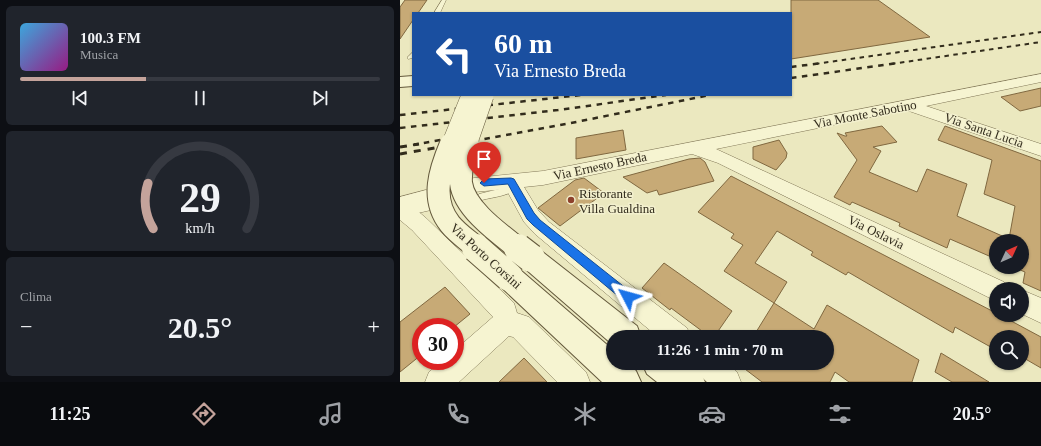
<!DOCTYPE html>
<html lang="it">
<meta charset="utf-8">
<style>
:root{--surface:#171b24;--page:#20242c;--text:#f1f3f6;--muted:#9ea1a6;--line:#363941;--accent:#c4a39b}
body{margin:0;font-family:"Times New Roman",serif;background:var(--page);color:var(--text);height:100vh;display:flex;flex-direction:column;font-size:15px;white-space:nowrap}
*{box-sizing:border-box;margin:0}
p{font-size:13px;color:var(--muted)}
.icon{flex:none;width:22px;height:22px;fill:none;stroke:currentColor;stroke-width:2;stroke-linecap:round;stroke-linejoin:round}
.map{position:relative;flex:1;overflow:hidden}
.panel{display:flex;flex-direction:column;gap:6px;padding:6px;background:#0d0f14;width:400px}
.panel>*{flex:none}
.guide{position:absolute;left:12px;top:12px;width:380px;height:84px;border-radius:0px;box-shadow:0 1px 3px #0004;background:#1a4fa0;color:#fff;overflow:hidden}
.needle{width:26px;rotate:46deg}
.fabs{position:absolute;left:589px;top:234px;display:grid;gap:8px}
.fabs a{display:grid;place-items:center;width:40px;height:40px;border-radius:50%;background:var(--surface);box-shadow:0 1px 3px #0004;font-size:20px}
.speed{position:absolute;left:12px;top:318px;display:flex;gap:8px;font-size:20px;font-weight:700;text-align:center}
.speed>*{display:grid;place-content:center;width:52px;height:52px;border-radius:50%;background:var(--surface);box-shadow:0 1px 3px #0004;line-height:1}
.speed .limit{border:6px solid #d22;background:#fff;color:#111}
.pin{position:absolute;display:grid;place-items:center;width:34px;height:34px;color:#fff;margin:-41px -17px;border-radius:50% 50% 50% 0;rotate:-45deg;box-shadow:0 0 4px #0007}
.pin .icon{rotate:45deg}
.me{position:absolute;width:44px;margin:-22px;rotate:309deg;stroke-linejoin:round;filter:drop-shadow(0 0 3px #0008)}
.turn{display:flex;align-items:center;gap:14px;height:84px;padding:0 16px;font-size:18px}
.turn .icon{width:52px;height:52px;stroke-width:2.5}
.turn b{display:block;font-size:28px;line-height:34px}
.big{font-size:30px;font-weight:600;line-height:1.1}
.panel .widget{flex:1;display:flex;flex-direction:column;justify-content:center;gap:6px;min-width:0;padding:0 14px;border-radius:6px;background:var(--page)}
.panel .dial{align-items:center;gap:0}
.dial svg{height:104px;overflow:visible;fill:none;stroke:var(--line);stroke-width:7;stroke-linecap:round;text-anchor:middle}
.dial text{fill:var(--text);stroke:none}
.song{display:flex;align-items:center;gap:12px}
.cover{width:48px;height:48px;border-radius:6px;background:linear-gradient(135deg,hsl(200 70% 55%),hsl(310 70% 35%))}
.played{height:4px;border-radius:2px;background:linear-gradient(90deg,var(--accent) 35%,var(--line) 35%)}
.keys{display:flex;justify-content:space-around;direction:ltr}
.heat{display:flex;justify-content:space-between;align-items:center;font-size:22px;direction:ltr}
.trip{position:absolute;left:206px;top:330px;width:228px;height:40px;border-radius:20px;background:var(--surface);box-shadow:0 1px 3px #0004;font-weight:600;line-height:40px;text-align:center}
.menu{display:flex;height:64px;justify-content:space-around;align-items:center;background:#090b0e;color:var(--muted)}
.menu .icon{width:28px;height:28px}
.menu .current{color:var(--accent)}
.menu b{font-size:18px;color:var(--text)}
main{display:flex;flex:1;min-height:0}
.map>svg:first-child{display:block}
.building{fill:#c7aa76;stroke:#806840}
.lines{fill:none;stroke-linecap:round;stroke-linejoin:round}
.lane-casing{stroke:#827858;stroke-width:1}
.street-casing{stroke:#827858;stroke-width:1}
.secondary-casing{stroke:#64593c;stroke-width:2}
.lane{fill:#f6f4d1;fill-rule:evenodd}
.street{fill:#f6f4d1;fill-rule:evenodd}
.secondary{fill:#f6f4d1;fill-rule:evenodd}
.rail-far2{stroke:#322c1c;stroke-width:2;stroke-dasharray:4.5 4.5;stroke-linecap:butt}
.rail-far1{stroke:#322c1c;stroke-width:2.5;stroke-dasharray:5.5 5.5;stroke-linecap:butt}
.rail{stroke:#322c1c;stroke-width:3;stroke-dasharray:7 7;stroke-linecap:butt}
.secondary-bridge-far2-casing{stroke:#64593c;stroke-width:18;stroke-linecap:butt}
.secondary-bridge-far1-casing{stroke:#64593c;stroke-width:24;stroke-linecap:butt}
.secondary-bridge-casing{stroke:#64593c;stroke-width:30;stroke-linecap:butt}
.secondary-bridge-far2{stroke:#f6f4d1;stroke-width:17}
.secondary-bridge-far1{stroke:#f6f4d1;stroke-width:22}
.secondary-bridge{stroke:#f6f4d1;stroke-width:28}
.route{fill:#1a73e8;stroke:#114b97}
.poi-dot{fill:#8e412c;stroke:#f3f0ce;stroke-width:1.5}
.labels{text-anchor:middle;dominant-baseline:central;stroke-width:3;stroke-linejoin:round;paint-order:stroke}
.street-label{font-size:13px;fill:#322c1c;stroke:#f3f0ce}
.poi-label{font-size:13px;fill:#322c1c;stroke:#f3f0ce;text-anchor:start}
</style>
<main>
<section class="panel">
<div class="widget">
<div class="song"><i class="cover"></i><div><b>100.3 FM</b><p>Musica</p></div></div>
<div class="played"></div>
<div class="keys"><svg class="icon" aria-label="previous" viewBox="0 0 24 24"><path d="M18 5L8 12l10 7zM5 5v14"/></svg><svg class="icon" aria-label="pause" viewBox="0 0 24 24"><path d="M8 5v14M16 5v14"/></svg><svg class="icon" aria-label="next" viewBox="0 0 24 24"><path d="M6 5l10 7-10 7zM19 5v14"/></svg></div>
</div>
<div class="widget dial"><svg viewBox="0 0 100 80">
<path d="M14 69A42 42 0 1 1 86 69"/>
<path d="M14 69A42 42 0 0 1 10 34" stroke="#c4a39b"/>
<text x="50" y="56" font-size="32" font-weight="700">29</text>
<text x="50" y="72" font-size="11">km/h</text>
</svg></div>
<div class="widget"><p>Clima</p>
<div class="heat"><a>−</a><b class="big">20.5°</b><a>+</a></div>
</div>
</section>
<div class="map">
<svg width="641" height="382" viewBox="0 0 641 382">
<rect width="100%" height="100%" fill="#ebe8bf"/>
<path class="building" d="M5 0H27L18 13H13V20L0 39V7Z
M391 0H478L530 37 391 59Z
M641 88V106L620 111 601 97Z
M482 126 497 142 473 147 481 151 469 172 517 192 527 169 567 184 557 216 609 239 615 206 584 194 592 160 538 140 545 126 641 161V291L623 283 625 272 613 267H622V241H596V259L550 239 547 248 499 226 500 223 452 202 450 205 434 197 457 160 437 133 445 136H447L445 133Z
M223 130 226 150 176 159V138Z
M379 140 387 153 386 158 376 170 353 159V147Z
M300 158 305 162 314 181 259 195 257 190 247 193 223 177 289 159Z
M331 176 596 313V315H600L641 337V368L622 357V337H596V350L555 327 553 333 448 272 446 275 411 255 413 252 377 231 355 263 387 282 374 303 324 271 343 245 331 238 334 234 298 212Z
M184 178 204 193 160 226 138 208 175 180Z
M264 263 332 311 314 337H310L271 308 270 310 242 288Z
M45 287 70 314 54 327H21V355L0 372V322Z
M374 303 414 329 427 305 519 360 512 382H449L435 372 430 382H362L337 363H427V337H353Z
M541 353 589 382H552L535 372Z
M124 358 147 382H99Z"/>
<g class="lines">
<defs>
<path id="lane" d="M42 0H46L40 13H34Z
M13 52V58L8 59V57Z
M115 183 118 184 119 186C112 196 93 197 82 200L79 198 77 196 79 194 99 189Z
M28 203 31 204 33 207 31 210 5 216 2 215 0 212 2 209 5 208Z"/>
<path id="street" d="M641 74V82L526 106 641 144V156L506 110 316 149 604 282 607 289H596V301L318 163 292 154 143 185 124 187 138 210 149 222 287 328 291 337H258L135 234 124 222 106 189 74 192 67 190 65 185 67 180 74 178 143 171Z
M26 190 33 192 36 197 33 202 14 208 26 218 114 303 117 313 129 317 186 372 190 382H157L113 337 109 336 59 382H25L29 372 42 361H55V350L93 317 12 230 0 220V197Z
M622 290 641 298V323L622 314Z
M294 363H327L337 372 341 382H307L297 373Z"/>
<path id="secondary" d="M13 76V86L0 87V77Z
M131 247 140 250 237 326 241 337H213V345L122 266 118 258 122 250Z
M109 265 118 268 213 350V363H228L236 371 241 382H202L100 286 96 277 100 268Z
M242 363H286L300 371 305 382H257L247 374Z"/>
</defs>
<use href="#lane" class="lane-casing"/>
<use href="#street" class="street-casing"/>
<use href="#secondary" class="secondary-casing"/>
<use href="#lane" class="lane"/>
<use href="#street" class="street"/>
<use href="#secondary" class="secondary"/>
<path class="rail-far2" d="M415 64 641 32
M491 64 641 42"/>
<path class="rail-far1" d="M391 67 422 63
M391 78 498 63
M0 115 181 95
M0 128 158 110 266 95
M13 145 57 137
M52 145 166 124 310 95"/>
<path class="rail" d="M0 147 19 144
M0 154 57 144"/>
<defs>
<path id="secondary-bridge-far2" d="M50 145 69 98
M68 145 85 96"/>
<path id="secondary-bridge-far1" d="M51 144C40 170 30 199 50 224 57 233 69 241 78 249
M68 144C64 156 60 170 61 183 64 209 100 234 119 249"/>
<path id="secondary-bridge" d="M76 248 109 277
M118 248 131 258"/>
</defs>
<use href="#secondary-bridge-far2" class="secondary-bridge-far2-casing"/>
<use href="#secondary-bridge-far1" class="secondary-bridge-far1-casing"/>
<use href="#secondary-bridge" class="secondary-bridge-casing"/>
<use href="#secondary-bridge-far2" class="secondary-bridge-far2"/>
<use href="#secondary-bridge-far1" class="secondary-bridge-far1"/>
<use href="#secondary-bridge" class="secondary-bridge"/>
</g>
<path class="route" d="M111 178 114 179 134 213 140 220 232 293 234 297 232 301 228 303 224 301 133 225 127 219 108 184 84 186 80 183 84 179Z"/>
<circle class="poi-dot" cx="171" cy="200" r="4"/>
<g class="labels">
<g class="street-label">
<text transform="translate(465 114) rotate(-11)">Via Monte Sabotino</text>
<text transform="translate(584 130) rotate(19)">Via Santa Lucia</text>
<text transform="translate(200 166) rotate(-12)">Via Ernesto Breda</text>
<text transform="translate(476 232) rotate(26)">Via Oslavia</text>
<text transform="translate(86 256) rotate(42)">Via Porto Corsini</text>
</g>
<g class="poi-label">
<text x="179" y="193">Ristorante<tspan x="179" dy="15">Villa Gualdina</tspan></text>
</g>
</g>
</svg>
<div class="fabs">
<a><svg class="needle" viewBox="-14 -14 28 28"><path d="M0-13l5 13h-10z" fill="#e53935"/><path d="M0 13l5-13h-10z" fill="#9ea1a6"/></svg></a>
<a><svg class="icon" aria-label="sound" viewBox="0 0 24 24"><path d="M4 9h4l5-4v14l-5-4H4zM17 9q2 3 0 6"/></svg></a>
<a><svg class="icon" aria-label="search" viewBox="0 0 24 24"><circle cx="10" cy="10" r="6"/><path d="M15 15l6 6"/></svg></a>
</div>
<div class="speed"><div class="limit">30</div></div>
<div class="pin" style="left:84px;top:183px;background:#d93025"><svg class="icon" aria-label="arrive" viewBox="0 0 24 24"><path d="M6 21V4h12l-3 4 3 4H6"/></svg></div>
<svg class="me" style="left:228px;top:297px" viewBox="-20 -20 40 40"><path d="M0-17L14 15 0 8-14 15z" fill="#1a73e8" stroke="#fff" stroke-width="4"/></svg>
<div class="trip">11:26 · 1 min · 70 m</div>
<div class="guide">
<div class="turn"><svg class="icon" aria-label="left" viewBox="0 0 24 24"><path d="M17 20v-9H6M10 6l-5 5 5 5"/></svg><div><b>60 m</b>Via Ernesto Breda</div></div>
</div>
</div>
</main>
<nav class="menu">
<b>11:25</b>
<svg class="icon current" aria-label="directions" viewBox="0 0 24 24"><path d="M12 3l9 9-9 9-9-9zM9 14v-3h6M13 9l2 2-2 2"/></svg>
<svg class="icon" aria-label="music" viewBox="0 0 24 24"><path d="M9 18V5l10-2v13"/><circle cx="6" cy="18" r="3"/><circle cx="16" cy="16" r="3"/></svg>
<svg class="icon" aria-label="phone" viewBox="0 0 24 24"><path d="M5 4h4l2 5-3 2q2 4 5 5l2-3 5 2v4C11 20 4 13 5 4z"/></svg>
<svg class="icon" aria-label="climate" viewBox="0 0 24 24"><path d="M12 3v18M4 7l16 10M4 17L20 7"/></svg>
<svg class="icon" aria-label="car" viewBox="0 0 24 24"><path d="M5 17H2v-5l4-1 3-4h7l3 4 3 1v5h-3M9 17h6M6 11h13"/><circle cx="7" cy="17" r="2"/><circle cx="17" cy="17" r="2"/></svg>
<svg class="icon" aria-label="filters" viewBox="0 0 24 24"><path d="M4 7h16M4 17h16"/><circle cx="9" cy="7" r="2"/><circle cx="15" cy="17" r="2"/></svg>
<b>20.5°</b>
</nav>
